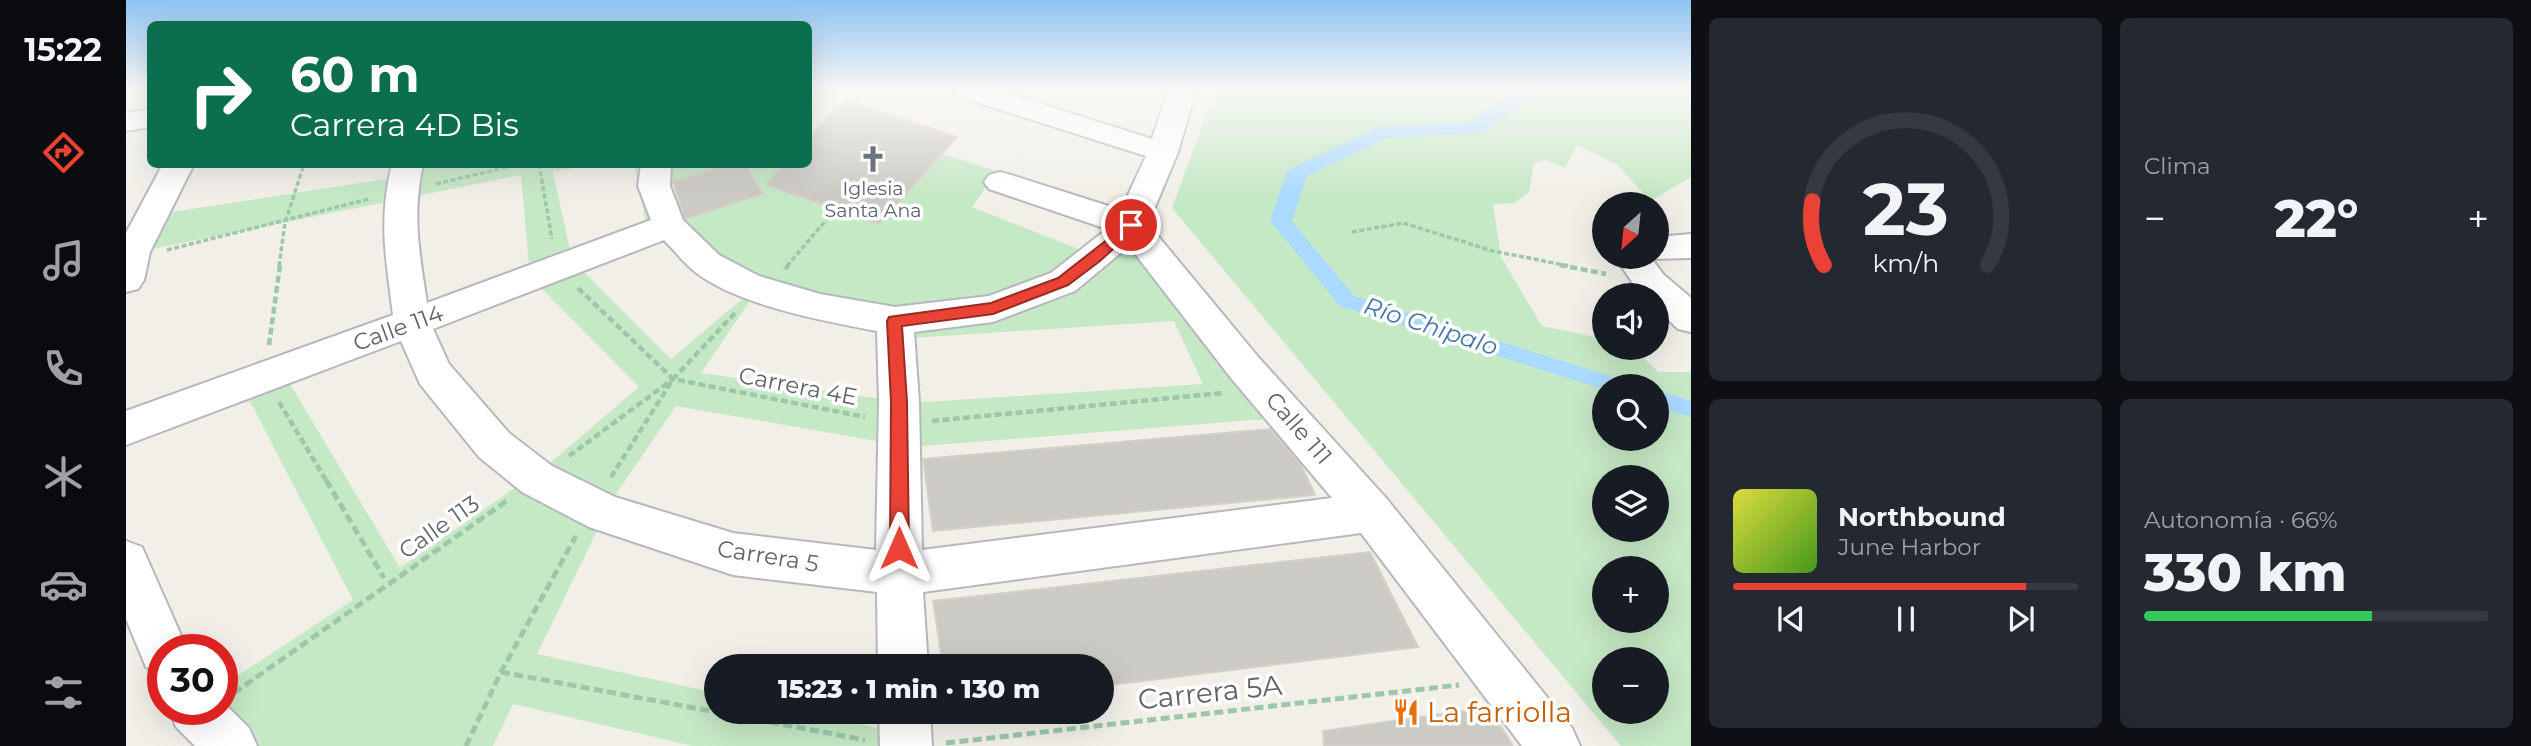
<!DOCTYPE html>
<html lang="es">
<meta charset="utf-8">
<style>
:root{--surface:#171b24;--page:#242831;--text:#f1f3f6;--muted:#9ea1a6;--line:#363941;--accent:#ea4335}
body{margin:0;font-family:Montserrat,sans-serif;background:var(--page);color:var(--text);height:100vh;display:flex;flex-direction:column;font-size:26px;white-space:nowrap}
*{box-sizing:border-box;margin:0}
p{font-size:23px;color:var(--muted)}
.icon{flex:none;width:38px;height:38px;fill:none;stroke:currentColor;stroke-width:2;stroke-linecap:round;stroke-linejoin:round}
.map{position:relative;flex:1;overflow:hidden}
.details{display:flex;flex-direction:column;gap:18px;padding:18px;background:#0d0f14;width:840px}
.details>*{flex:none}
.top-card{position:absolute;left:21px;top:21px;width:665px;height:147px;border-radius:10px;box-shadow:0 7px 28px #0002;background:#0b6e4f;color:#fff;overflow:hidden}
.needle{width:46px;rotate:207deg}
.buttons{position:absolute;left:1466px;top:192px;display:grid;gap:14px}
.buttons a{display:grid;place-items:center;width:77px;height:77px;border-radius:50%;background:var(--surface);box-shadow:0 7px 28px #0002;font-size:35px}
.speed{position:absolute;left:21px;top:634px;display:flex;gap:14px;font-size:35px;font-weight:700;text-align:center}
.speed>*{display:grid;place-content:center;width:91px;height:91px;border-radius:50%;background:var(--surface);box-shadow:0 7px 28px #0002;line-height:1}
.speed .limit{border:10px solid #d22;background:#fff;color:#111}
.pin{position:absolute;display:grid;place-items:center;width:60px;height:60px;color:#fff;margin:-30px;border:4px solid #fff;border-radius:50%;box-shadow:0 2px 7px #0007}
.me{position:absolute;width:77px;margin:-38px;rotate:0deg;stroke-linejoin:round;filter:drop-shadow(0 0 5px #0008)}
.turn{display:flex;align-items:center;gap:24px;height:147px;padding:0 28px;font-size:32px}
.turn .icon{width:91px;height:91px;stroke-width:2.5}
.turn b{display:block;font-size:49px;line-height:60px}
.big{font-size:52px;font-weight:800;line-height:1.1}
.details .card{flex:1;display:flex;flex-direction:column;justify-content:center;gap:10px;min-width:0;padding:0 24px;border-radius:10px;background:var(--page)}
.details .dial{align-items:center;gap:0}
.dial svg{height:182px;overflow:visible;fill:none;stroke:var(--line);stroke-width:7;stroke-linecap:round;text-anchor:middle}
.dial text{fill:var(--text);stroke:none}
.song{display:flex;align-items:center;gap:21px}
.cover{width:84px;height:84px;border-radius:10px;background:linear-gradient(135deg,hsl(60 70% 55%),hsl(100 70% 35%))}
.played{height:7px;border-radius:4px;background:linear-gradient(90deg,var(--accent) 85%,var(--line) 85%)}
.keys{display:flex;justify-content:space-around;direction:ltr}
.heat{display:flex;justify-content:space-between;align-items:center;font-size:38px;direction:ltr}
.charge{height:10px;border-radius:5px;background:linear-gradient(90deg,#34c759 66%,var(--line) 0)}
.details .tiles{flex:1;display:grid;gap:18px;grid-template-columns:repeat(2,1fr)}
.trip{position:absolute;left:578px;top:654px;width:410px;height:70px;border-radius:35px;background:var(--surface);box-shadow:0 7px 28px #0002;font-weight:800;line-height:70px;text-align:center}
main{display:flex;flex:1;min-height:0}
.dock{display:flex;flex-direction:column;width:126px;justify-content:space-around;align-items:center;background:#090b0e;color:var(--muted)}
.dock .icon{width:49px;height:49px}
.dock .current{color:var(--accent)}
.dock b{font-size:32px;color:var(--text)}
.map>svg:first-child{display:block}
.green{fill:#c5e8c5;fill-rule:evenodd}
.water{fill:#aadaff}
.building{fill:#cccac5;stroke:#d6d1c6;stroke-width:2}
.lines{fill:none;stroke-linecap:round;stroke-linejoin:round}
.minor-casing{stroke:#b5b8bc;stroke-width:4}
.path-far2{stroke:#9cc7a9;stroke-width:3.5;stroke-dasharray:5 2.5;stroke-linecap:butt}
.path-far1{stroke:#9cc7a9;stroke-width:4.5;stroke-dasharray:7 3.5;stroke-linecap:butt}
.path{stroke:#9cc7a9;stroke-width:5;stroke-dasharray:9 4.5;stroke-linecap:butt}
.minor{fill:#fff;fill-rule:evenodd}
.route{fill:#ea4335;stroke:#982c22;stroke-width:2}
.labels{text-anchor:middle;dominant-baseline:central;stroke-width:7;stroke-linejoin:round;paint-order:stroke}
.far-worship-label{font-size:19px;fill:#5b616d;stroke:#fff}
.street-label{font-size:23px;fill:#5f6368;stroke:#fff}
.water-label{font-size:24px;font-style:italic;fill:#4174aa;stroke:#fff}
.near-street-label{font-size:28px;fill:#5f6368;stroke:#fff}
.near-food-label{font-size:28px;fill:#c56008;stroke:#fff;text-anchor:start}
</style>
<main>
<nav class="dock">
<b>15:22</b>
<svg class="icon current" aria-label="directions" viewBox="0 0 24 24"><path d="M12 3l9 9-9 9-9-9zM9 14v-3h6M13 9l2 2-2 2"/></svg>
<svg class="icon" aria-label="music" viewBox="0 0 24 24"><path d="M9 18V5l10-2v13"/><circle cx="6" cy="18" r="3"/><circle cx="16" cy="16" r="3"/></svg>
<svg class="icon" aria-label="phone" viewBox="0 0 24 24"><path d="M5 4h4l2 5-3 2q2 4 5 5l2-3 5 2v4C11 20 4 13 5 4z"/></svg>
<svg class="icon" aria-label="climate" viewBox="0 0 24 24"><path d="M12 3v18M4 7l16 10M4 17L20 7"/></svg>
<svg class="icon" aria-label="car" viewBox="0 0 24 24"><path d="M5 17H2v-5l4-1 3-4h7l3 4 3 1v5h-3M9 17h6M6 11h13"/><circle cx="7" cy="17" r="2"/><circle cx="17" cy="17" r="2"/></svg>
<svg class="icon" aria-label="filters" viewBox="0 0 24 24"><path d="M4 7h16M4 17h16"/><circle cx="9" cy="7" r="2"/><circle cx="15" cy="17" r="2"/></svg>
</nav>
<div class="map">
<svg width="1565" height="746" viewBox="0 0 1565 746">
<rect width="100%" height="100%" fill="#f1efe8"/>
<path class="green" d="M1089 90H1565V177L1524 201 1492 165 1451 145 1439 168 1420 160 1408 163 1403 192 1388 203 1367 204 1375 257 1416 326 1479 339V348H1506L1533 372H1565V746H1495L1046 208ZM1479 387H1531V439H1479ZM1479 478H1531V530H1479ZM1479 569H1531V621H1479ZM1479 660H1531V712H1479Z
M816 154 871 171 846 207 965 254 1010 219 1178 416 785 447 550 406 486 500 411 654 590 693V712H679L787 736 789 746H567L387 704 367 746H114L82 709H96V686L227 600 115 384 155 369 274 568 423 464 513 387 404 277 395 175 16 251 34 214 285 175 289 165H464L427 172 446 260 545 359 635 283 522 232 508 165H604L535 186 549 222 637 194 619 165 659 164 641 186 753 224ZM636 283 785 338 1048 321 1077 384 784 403 575 373Z"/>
<path class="water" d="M1388 90 1416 91 1357 133 1261 138 1181 176 1166 221 1228 296 1520 387H1479V390L1214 306 1144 221 1161 171 1250 127 1343 122Z
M1531 390 1565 401V417L1531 407Z"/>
<path class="building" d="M720 100 831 137 753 224 640 185 659 164H682V138Z
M604 164H619L637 194 559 219 547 182Z
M1144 429 1175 465 1189 495 807 531 797 459Z
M1244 552 1292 647 975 686V667H817L807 601Z
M1363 707 1387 746H1198L1197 731Z"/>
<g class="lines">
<defs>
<path id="minor" d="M827 90H871L1026 139 1042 90H1070L1052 152 1022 224 1133 358 1260 498 1446 728 1454 746H1396L1235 533 797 592 802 667H752L751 592 607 575 463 527 396 492 353 457 294 384 275 341 0 445V411L267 315C260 258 252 221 266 164H297C286 216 293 251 301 303L525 220 512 186 515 164H545L544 186 557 220 593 255 633 276 694 294 769 307 863 296 925 273 981 229 863 189 858 182 863 175 874 172 885 175 995 210 1020 156 831 96ZM538 240C548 250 557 262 568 271 610 305 698 321 751 331L753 402 750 550 607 533 489 497 426 466 383 433 323 364 307 329ZM1003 246 1105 378 1206 498 796 550 793 402 788 332 867 322 949 291Z
M24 109V127L0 131V113Z
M37 164H68L24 252 18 280 12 289 0 292V233Z
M1565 234V258L1526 259 1537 274 1565 298V332L1552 329 1531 309V296H1517L1513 292 1489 257H1531V237Z
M0 541 16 547 61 649H37V674L20 667 0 619Z
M96 701 123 728 131 746H69L50 727 43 709H96Z
M753 712H804L806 746H754Z"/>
</defs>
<use href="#minor" class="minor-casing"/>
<path class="path-far2" d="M413 164 426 239
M310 184 394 164
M1226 232 1277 223 1367 251 1443 266
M41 250 243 199
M153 266 159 223 178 164
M661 266 702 218"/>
<path class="path-far1" d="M1434 265 1480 274
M659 269 663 265
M452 288 547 379 739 417
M143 345 154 265
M153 402 201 482
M806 421 1097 393
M443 456 547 379
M485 477 547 379 610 312"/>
<path class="path" d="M200 480 258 578
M375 672 590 712
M108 693 382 500
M591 712 739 740
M820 743 1333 685
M340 746 375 672 450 536"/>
<use href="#minor" class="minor"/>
</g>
<linearGradient id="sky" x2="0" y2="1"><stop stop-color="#8fc3f1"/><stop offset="0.46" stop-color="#f9f8f5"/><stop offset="1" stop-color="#f9f8f5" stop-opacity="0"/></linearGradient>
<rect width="1565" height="195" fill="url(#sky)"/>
<path class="route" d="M1005 221 1010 222V228L974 261 942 285 867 314 776 326 781 402 783 548 780 554 773 557 767 554 764 548 765 402 761 321 763 317 865 303 932 278Z"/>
<defs>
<symbol id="church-bare" viewBox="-9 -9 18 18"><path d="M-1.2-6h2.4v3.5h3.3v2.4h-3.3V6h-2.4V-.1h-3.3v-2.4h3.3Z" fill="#6b7280" stroke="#fff" stroke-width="2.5" paint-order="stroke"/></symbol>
<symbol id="restaurant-bare" viewBox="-9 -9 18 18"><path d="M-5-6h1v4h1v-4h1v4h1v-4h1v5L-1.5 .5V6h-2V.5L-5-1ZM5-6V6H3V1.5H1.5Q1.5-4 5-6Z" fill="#e8710a" stroke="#fff" stroke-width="2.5" paint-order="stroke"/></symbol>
</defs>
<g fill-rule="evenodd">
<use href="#church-bare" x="728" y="140" width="38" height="38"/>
<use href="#restaurant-bare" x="1261" y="693" width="38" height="38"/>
</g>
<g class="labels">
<g class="far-worship-label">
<text x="747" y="188">Iglesia<tspan x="747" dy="22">Santa Ana</tspan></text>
</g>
<g class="street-label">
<text transform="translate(272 328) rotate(-20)">Calle 114</text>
<text transform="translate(672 386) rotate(11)">Carrera 4E</text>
<text transform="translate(1173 428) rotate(49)">Calle 111</text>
<text transform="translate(313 527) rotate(-35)">Calle 113</text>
<text transform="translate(642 556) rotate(9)">Carrera 5</text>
</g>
<g class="water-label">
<text transform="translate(1305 326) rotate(18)">Río Chipalo</text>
</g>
<g class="near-street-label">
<text transform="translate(1084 692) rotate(-6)">Carrera 5A</text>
</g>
<g class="near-food-label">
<text x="1301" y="712">La farriolla</text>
</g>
</g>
</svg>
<div class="buttons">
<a><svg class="needle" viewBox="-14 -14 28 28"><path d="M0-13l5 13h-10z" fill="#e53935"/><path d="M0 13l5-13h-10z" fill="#9ea1a6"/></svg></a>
<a><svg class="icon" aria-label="sound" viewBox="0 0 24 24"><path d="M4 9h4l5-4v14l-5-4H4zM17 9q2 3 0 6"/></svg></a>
<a><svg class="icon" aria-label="search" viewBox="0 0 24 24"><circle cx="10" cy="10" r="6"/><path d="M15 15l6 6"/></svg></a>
<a><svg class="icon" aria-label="layers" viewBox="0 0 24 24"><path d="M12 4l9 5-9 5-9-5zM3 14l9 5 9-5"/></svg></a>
<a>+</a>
<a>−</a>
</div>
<div class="speed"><div class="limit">30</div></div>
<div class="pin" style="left:1005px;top:225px;background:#d93025"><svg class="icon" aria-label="arrive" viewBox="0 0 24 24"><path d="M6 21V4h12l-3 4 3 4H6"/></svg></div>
<svg class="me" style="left:773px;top:548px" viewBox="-20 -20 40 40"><path d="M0-17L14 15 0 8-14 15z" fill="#ea4335" stroke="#fff" stroke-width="4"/></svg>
<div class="trip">15:23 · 1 min · 130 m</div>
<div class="top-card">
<div class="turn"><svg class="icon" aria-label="right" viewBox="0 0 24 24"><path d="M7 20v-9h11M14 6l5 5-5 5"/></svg><div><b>60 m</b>Carrera 4D Bis</div></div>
</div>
</div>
<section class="details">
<div class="tiles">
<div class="card dial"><svg viewBox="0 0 100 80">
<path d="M14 69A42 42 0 1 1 86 69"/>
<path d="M14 69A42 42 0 0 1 9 41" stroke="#ea4335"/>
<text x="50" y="56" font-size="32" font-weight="700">23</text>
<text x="50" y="72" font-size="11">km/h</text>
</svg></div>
<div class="card"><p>Clima</p>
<div class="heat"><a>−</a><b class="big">22°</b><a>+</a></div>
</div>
<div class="card">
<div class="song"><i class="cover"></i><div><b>Northbound</b><p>June Harbor</p></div></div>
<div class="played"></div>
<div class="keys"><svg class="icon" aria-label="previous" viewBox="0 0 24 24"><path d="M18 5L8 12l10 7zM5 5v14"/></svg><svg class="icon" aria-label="pause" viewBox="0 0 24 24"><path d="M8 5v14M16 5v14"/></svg><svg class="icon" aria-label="next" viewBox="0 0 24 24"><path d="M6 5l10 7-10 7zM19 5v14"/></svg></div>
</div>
<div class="card"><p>Autonomía · 66%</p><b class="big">330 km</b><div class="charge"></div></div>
</div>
</section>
</main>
